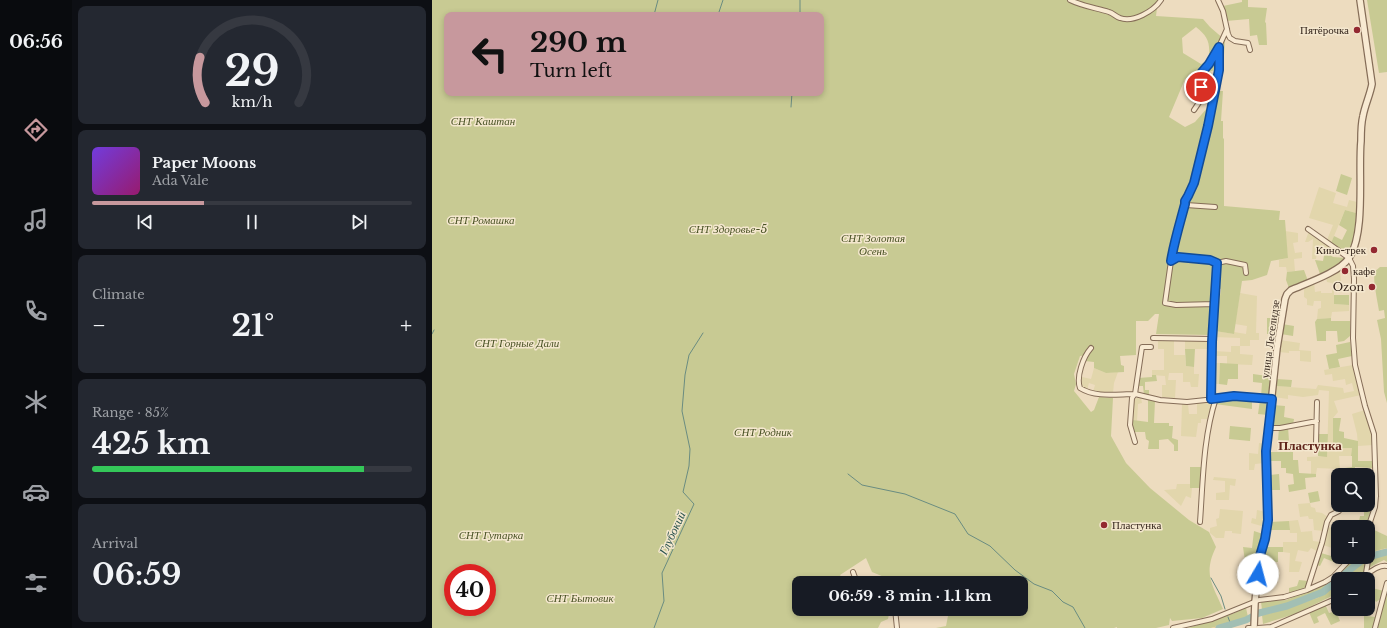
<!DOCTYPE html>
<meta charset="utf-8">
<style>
:root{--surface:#171b24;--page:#242831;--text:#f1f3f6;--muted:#9ea1a6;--line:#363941;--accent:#c7989d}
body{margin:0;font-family:"Libre Baskerville",serif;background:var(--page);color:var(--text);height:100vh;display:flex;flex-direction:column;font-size:15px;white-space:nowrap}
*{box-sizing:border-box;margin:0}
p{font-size:13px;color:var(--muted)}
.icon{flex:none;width:22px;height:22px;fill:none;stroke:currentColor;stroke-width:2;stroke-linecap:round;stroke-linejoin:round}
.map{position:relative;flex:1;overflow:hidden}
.panel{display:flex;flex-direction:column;gap:6px;padding:6px;background:#0d0f14;width:360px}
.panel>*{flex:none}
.banner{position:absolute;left:12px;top:12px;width:380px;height:84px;border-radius:8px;box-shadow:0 2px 6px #0003;background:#c7989d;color:#111;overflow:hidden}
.buttons{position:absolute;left:899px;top:468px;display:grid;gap:8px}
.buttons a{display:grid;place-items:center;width:44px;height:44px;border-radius:8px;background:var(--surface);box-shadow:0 2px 6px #0003;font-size:20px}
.speed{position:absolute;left:12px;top:564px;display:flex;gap:8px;font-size:20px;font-weight:700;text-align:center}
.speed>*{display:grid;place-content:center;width:52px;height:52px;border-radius:50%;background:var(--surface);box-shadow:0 2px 6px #0003;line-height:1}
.speed .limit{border:6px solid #d22;background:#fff;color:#111}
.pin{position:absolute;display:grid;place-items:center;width:34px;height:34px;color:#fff;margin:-17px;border:2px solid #fff;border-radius:50%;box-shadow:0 1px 4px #0007}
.me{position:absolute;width:44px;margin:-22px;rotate:8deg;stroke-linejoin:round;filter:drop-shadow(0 0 3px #0008)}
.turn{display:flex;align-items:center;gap:14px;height:84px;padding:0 20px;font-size:18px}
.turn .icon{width:52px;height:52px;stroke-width:2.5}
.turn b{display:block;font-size:28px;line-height:34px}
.big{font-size:30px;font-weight:800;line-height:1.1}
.panel .card{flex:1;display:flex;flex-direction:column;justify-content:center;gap:6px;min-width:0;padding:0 14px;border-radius:8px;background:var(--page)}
.panel .dial{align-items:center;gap:0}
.dial svg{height:104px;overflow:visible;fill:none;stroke:var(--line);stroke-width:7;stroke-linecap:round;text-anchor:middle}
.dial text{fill:var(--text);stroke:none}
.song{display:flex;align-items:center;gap:12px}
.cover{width:48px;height:48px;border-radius:6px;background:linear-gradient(135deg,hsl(260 70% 55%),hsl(320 70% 35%))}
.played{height:4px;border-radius:2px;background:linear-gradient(90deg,var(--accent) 35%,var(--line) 35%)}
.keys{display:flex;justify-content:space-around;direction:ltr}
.heat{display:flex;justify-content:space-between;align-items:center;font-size:22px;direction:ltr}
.charge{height:6px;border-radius:3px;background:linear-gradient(90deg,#34c759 85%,var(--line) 0)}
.trip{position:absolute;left:360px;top:576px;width:236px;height:40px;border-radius:8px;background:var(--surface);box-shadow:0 2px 6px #0003;font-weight:800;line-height:40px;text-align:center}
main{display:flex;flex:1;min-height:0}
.dock{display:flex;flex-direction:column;width:72px;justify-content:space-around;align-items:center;background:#090b0e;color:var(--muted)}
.dock .icon{width:28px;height:28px}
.dock .on{color:var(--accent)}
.dock b{font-size:18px;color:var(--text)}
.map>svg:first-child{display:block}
.farmland{fill:#e2d6ac}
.green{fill:#c8ca93;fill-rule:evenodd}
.sand{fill:#e9cf9c}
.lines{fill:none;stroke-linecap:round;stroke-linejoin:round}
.stream{stroke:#6a8c81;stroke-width:1}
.river{stroke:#a2bfb4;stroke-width:7}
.minor-casing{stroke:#856d58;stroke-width:6}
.tertiary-casing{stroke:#856d58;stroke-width:8}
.minor{stroke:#f8ead2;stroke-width:4}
.tertiary{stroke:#f8ead2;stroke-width:5.5}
.route-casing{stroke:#114b97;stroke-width:10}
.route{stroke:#1a73e8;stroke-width:7}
.poi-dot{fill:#932931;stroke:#f4e7ce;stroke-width:1.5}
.labels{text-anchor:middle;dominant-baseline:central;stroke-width:3;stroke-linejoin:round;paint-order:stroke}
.poi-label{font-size:11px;fill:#35261c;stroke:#f4e7ce;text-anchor:end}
.park-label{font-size:11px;font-style:italic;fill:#485123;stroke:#f4e7ce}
.street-label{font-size:11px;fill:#35261c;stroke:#f4e7ce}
.water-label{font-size:12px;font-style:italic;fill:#2b544f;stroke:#f4e7ce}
.quarter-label{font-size:13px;font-weight:bold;fill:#61261c;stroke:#f4e7ce}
</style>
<main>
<nav class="dock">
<b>06:56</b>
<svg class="icon on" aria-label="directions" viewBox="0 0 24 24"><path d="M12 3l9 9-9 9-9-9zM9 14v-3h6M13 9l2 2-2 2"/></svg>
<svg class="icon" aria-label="music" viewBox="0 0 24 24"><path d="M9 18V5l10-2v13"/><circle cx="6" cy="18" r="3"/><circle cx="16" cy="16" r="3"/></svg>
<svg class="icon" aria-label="phone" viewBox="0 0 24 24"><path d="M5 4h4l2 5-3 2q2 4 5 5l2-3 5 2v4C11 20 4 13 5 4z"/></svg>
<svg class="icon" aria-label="climate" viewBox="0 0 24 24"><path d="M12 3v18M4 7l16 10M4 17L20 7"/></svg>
<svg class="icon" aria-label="car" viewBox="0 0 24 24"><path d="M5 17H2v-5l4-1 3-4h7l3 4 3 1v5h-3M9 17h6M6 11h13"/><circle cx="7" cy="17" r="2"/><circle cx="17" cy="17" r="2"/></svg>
<svg class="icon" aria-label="filters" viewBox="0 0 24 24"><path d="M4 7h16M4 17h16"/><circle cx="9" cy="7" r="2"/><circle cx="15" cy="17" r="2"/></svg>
</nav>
<section class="panel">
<div class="card dial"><svg viewBox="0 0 100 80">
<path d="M14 69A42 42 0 1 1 86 69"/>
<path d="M14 69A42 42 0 0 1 10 34" stroke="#c7989d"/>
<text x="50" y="56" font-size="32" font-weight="700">29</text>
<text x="50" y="72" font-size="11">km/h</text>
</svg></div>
<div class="card">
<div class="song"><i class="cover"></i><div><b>Paper Moons</b><p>Ada Vale</p></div></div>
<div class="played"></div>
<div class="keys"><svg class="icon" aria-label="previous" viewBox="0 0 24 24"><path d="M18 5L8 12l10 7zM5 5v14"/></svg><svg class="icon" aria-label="pause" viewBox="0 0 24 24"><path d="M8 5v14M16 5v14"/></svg><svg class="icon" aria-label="next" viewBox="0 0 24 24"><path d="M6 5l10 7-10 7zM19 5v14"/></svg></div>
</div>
<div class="card"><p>Climate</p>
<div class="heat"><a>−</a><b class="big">21°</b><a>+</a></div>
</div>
<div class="card"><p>Range · 85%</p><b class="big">425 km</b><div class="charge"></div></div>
<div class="card"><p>Arrival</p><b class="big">06:59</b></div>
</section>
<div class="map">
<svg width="955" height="628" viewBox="0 0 955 628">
<rect width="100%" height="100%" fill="#eddcbf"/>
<path class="farmland" d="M887 187 904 193 901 203 915 207 917 200 925 202 924 213 913 210 899 243 895 240 901 225 877 218Z
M853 231 866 233V242L861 243 863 253 870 252V258L862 259 863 271 855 272 854 267H847V260L856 258Z
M877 231 900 248 896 253 893 251 892 253 885 252 884 259H880L881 239 876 242H873Z
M908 269 909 282H902V304L917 305V311L900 312 899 318 885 319 886 309 889 308V301H882L881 306 875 305V299L872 297V287L882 282 883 292 889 291V293H900V283L895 282 894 277Z
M808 293 825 296 824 333H827V340H818V346H808V354L821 355 820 365 795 364V356H781V351L799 352V346H808V338L782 337 783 331 802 334V332L814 334 815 326 803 324Z
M726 339 742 340V355H753L754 366 762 367V374H767L766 387H759L758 382H751V373H737L736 380H744L743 398 730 397V385H734L733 376 720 375V370H732V349H726Z
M753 340 778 341V349H753Z
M848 340 868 343 867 350 879 351V362L868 361V351H857V353L847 352Z
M781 363H788L787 384H780Z
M921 365 929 395 902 401 906 412 901 418V447L920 448 919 456H907L908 469 885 468 884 474H879V461H875V457L895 456 897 391 887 390 886 395 871 397 856 395V399L842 397 843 386 884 389 886 385 911 388 912 393 922 391 920 383 914 385 913 379 901 381 900 374 893 375 892 370Z
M662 368 674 373 686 372 682 383 681 393H665L661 392 663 385 657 383 655 390 653 389 649 384 650 377 659 379Z
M706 397 709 398 710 403 706 404 705 421 701 420 702 400Z
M780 402 775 419H769V423H766L764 437 749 436 750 404H756L757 414H765V403Z
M933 410 940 434 941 445 926 446 925 434 920 414Z
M827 443 833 444 832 463 823 464 822 470H817V453L826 454Z
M782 477 804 479 803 486 798 485 797 500H784V493L793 492V481L781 480Z
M745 484H758V488H760L759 498 754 496 749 506 732 490 744 489Z
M878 503 879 507 883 508 884 512 890 513 896 517 892 531 882 530 881 519H877L876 516 868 517 866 504Z
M788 509 811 511 809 534 800 533V531H793L792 538H784L778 533V528L785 526 784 519 787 518Z
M825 510 834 512 833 527 819 523 820 518 824 519Z
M866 520 869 532 880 531 881 541 889 542 885 551 879 548 876 552 866 550 863 561 870 562 867 572H857L858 553 851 552V542H865V533H858L857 521Z
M895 527 906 529V534L902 533 900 542 906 544V550L891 545Z"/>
<path class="green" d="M0 0H726L724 16 771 19 778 27 793 40 792 55 783 70 753 79 737 117 753 127 763 122 776 107 779 91H791L789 121H791V138L792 139V206L848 211 847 220H853L856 258 839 261 835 275 820 280 810 281 802 334 783 331 789 289 784 288 777 335 724 334 727 314H723L716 321H704V355L688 356 689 365 692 366V372L674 373 662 368V362L653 361 655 355 648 356 642 374 644 384 642 391 659 412 662 410 667 397 681 398 679 436 694 463 718 488 757 520 777 532 784 547C771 574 780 584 791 609L770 618 740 621 738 618 737 625 724 628H685V627L682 628H504L514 626 516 616 509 609H504H589V583H459L457 579 440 572 434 558 408 575 413 583H367V609H432L438 614 441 609H458L456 619 449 622 446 628H0ZM15 15H389V93H15ZM764 27C777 37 779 45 776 61L769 64 751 53 750 38ZM21 573H55V607H21Z
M810 0H816V7L835 8 833 22 834 23 835 45H827L825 35 818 36 817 19 794 21 791 6 810 2Z
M935 0H955V72L947 73Z
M909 174 920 178 915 195 904 191Z
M913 210 924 213 923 231 917 255 899 243 902 236 910 240 915 230 907 225Z
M893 251 901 257 914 258 902 269 888 274 883 260 891 261Z
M948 267H955V403L952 392 949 339 945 320 953 318 952 310 947 311C946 303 940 278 943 271 944 270 946 269 948 267Z
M872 270 876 281 857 288 854 280 855 272Z
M902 295H917V305L902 304Z
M840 305 850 306 845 343 837 342 838 334H835V318H840Z
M899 318V321H918V336L912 341 906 342 905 331H894V341H885L883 322 885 319Z
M850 324 862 326 861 336 849 334Z
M918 342 920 356 906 359 908 367 897 369 894 355 905 353 904 345Z
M753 349H763L762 367 754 366Z
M788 363 806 364V379H796L795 385 787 384Z
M821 374 841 377 839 397H829L830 383 821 382Z
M720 375H724L725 381 713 382V390H717V396L712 395 711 386H705L706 378 720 377Z
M844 379 860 380 859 387 843 386Z
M802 398 820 400V409L783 404 785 400Z
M716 400 723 401 722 423H737V426H741L740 438 746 440V451H742V445L736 439 727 440V449H716L717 441 714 439 713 432H702L700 429 701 420 716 422Z
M828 400 834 401 837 403 836 415 826 414Z
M841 405 853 406 852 417 862 419 861 425 838 427Z
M901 418H909L907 431 912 432V438L926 441V461H941V468L923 467V475H913V468L920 467V456H919L920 448H901Z
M798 426 819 428 818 441 797 439Z
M856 427 857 441 846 440 847 428Z
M886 434H896L895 457 886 456Z
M836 452H861V460H866L867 473 884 474V477L873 478 874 489 857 492 856 485 862 484 861 474 854 473V468H849V461H837Z
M758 467H770L769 488H758Z
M847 474 848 490H838L837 475Z
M886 491 888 501 878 503 876 493Z
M938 503 940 506 935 527H926L928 516H932V505H936Z
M857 521 858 530H837L838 522Z
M938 528 955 536V548L936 553V535Z
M822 531 831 534 826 557 813 561 811 547 820 548Z
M834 547H851V552H846V562H830Z
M889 553 906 558 904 563 892 558 888 566 885 565Z
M955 554V562L952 560 940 566 923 579H911L932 562Z
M923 557H930L891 591 855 603 830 610 829 602 854 600 897 583Z
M867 580 876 581 874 589 857 595V588L865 586Z
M906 583V592L902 595 863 614 831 624 830 615C851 611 890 596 906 583Z
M955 587V628H944Z
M940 588 952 591 950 598 944 602 937 590Z
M893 604 897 613 904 611 908 621 899 625 893 613 885 617 887 622 882 624 877 612Z
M814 608 816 617 812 619 779 628H756L800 614Z
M932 616 945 617 941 628H932Z"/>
<path class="sand" d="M955 548V554L932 562 911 579H906V583L886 598 842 612 830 615 816 622 798 628H779L812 619 830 610 855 603 891 591 930 557H936V553Z"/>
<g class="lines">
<path class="stream" d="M222 15 226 0
M286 15 291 0
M368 15V0
M359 107 360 93
M0 334 2 330
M416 474 430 485 473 494 523 514 536 534 558 546 583 570 602 584 620 591 631 602 641 607 653 628
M779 578 789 596 793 609
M796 617 799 625
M222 628 232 601 230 573 262 504 251 492 257 466 258 449 250 411 253 375 257 355 271 333"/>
<path class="river" d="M936 557 955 552
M906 579 933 558 935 557
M787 628 814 620 827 613 855 606 891 592 906 579"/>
<defs>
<path id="minor" d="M638 0C650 6 664 8 677 12 681 13 684 17 688 18 701 23 722 11 729 0
M786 0 791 11 796 34 798 38 803 41 816 43 818 50
M762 110 768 101 769 94 768 78 770 72 777 64 785 51 795 29
M783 207 754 205 753 203 762 183 775 126 787 70V47
M876 229 917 258 921 266 922 279 921 338 923 365 933 406 942 434 944 496 943 507 936 528
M739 261C742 242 748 223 753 204
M785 263 794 261 813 265 814 273
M721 338 779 339V399
M780 342 785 263 778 260 746 257 739 261 733 303 744 305 783 304
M719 347H710L703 394 728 400 755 402 802 397 840 399
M659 348C651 357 644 377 648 388 664 398 685 394 703 394
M837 428H848L885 421
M703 442 698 425 700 398 703 394
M884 444 885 402
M904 491 906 492
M936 501 944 496
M768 522C771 481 771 438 784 398
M421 572 425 583
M934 573 938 549
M928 579C936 574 946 564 955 566
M875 590 890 543 895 522 899 515 907 511 910 505
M463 609 465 628
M485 609 492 610
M741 628 780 619 827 600 852 597 875 590 893 582 901 577 920 557
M816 628H819
M826 628 839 627 901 600 906 596
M943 628 955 583"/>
<path id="tertiary" d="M822 628 823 602 827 559 833 539 836 520 834 451 845 348 853 299 855 294 859 290C875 283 908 272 917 258 934 233 926 171 929 141 929 133 929 124 931 116 933 105 938 95 940 84L928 0"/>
</defs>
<use href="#minor" class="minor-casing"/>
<use href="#tertiary" class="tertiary-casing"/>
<use href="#minor" class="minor"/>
<use href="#tertiary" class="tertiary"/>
</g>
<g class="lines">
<defs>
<path id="route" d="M769 87 768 78 770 72 777 64 787 47V70L776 126 762 183 756 196 753 201V204C748 223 742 242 739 261L746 257 778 260 785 263 780 342 779 399 802 396 840 399 834 451 836 520 833 539 827 559 826 574"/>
</defs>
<use href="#route" class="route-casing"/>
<use href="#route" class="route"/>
</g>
<g class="poi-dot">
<circle cx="925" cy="30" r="4"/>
<circle cx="942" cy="250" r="4"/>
<circle cx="913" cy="271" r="4"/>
<circle cx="940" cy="287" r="4"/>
<circle cx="672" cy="525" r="4"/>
</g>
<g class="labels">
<g class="poi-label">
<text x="917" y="30">Пятёрочка</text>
<text x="934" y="250">Кино-трек</text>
<text x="921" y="271" text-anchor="start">кафе</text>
<text x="932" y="287">Ozon</text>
<text x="680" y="525" text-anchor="start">Пластунка</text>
</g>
<g class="park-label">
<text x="51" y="121">СНТ Каштан</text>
<text x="49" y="220">СНТ Ромашка</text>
<text x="296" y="229">СНТ Здоровье-5</text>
<text x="441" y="238">СНТ Золотая<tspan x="441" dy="13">Осень</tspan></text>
<text x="85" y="343">СНТ Горные Дали</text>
<text x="331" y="432">СНТ Родник</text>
<text x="59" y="535">СНТ Гутарка</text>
<text x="148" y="598">СНТ Бытовик</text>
</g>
<g class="street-label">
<text transform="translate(838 339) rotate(-82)">улица Леселидзе</text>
</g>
<g class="water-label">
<text transform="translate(240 533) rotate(-65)">Глубокий</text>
</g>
<g class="quarter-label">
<text x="878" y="445">Пластунка</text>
</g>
</g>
</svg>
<div class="buttons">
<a><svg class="icon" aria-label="search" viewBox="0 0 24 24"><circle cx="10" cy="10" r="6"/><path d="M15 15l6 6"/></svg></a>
<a>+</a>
<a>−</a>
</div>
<div class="speed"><div class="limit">40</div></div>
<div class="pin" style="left:769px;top:87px;background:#d93025"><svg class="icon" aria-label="arrive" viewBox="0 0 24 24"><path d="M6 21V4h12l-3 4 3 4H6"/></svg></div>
<svg class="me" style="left:826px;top:574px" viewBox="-20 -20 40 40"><circle r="19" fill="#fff"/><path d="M0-13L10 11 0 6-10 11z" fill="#1a73e8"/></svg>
<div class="trip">06:59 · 3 min · 1.1 km</div>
<div class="banner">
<div class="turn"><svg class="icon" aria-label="left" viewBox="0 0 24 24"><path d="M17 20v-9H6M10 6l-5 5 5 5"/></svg><div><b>290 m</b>Turn left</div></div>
</div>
</div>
</main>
